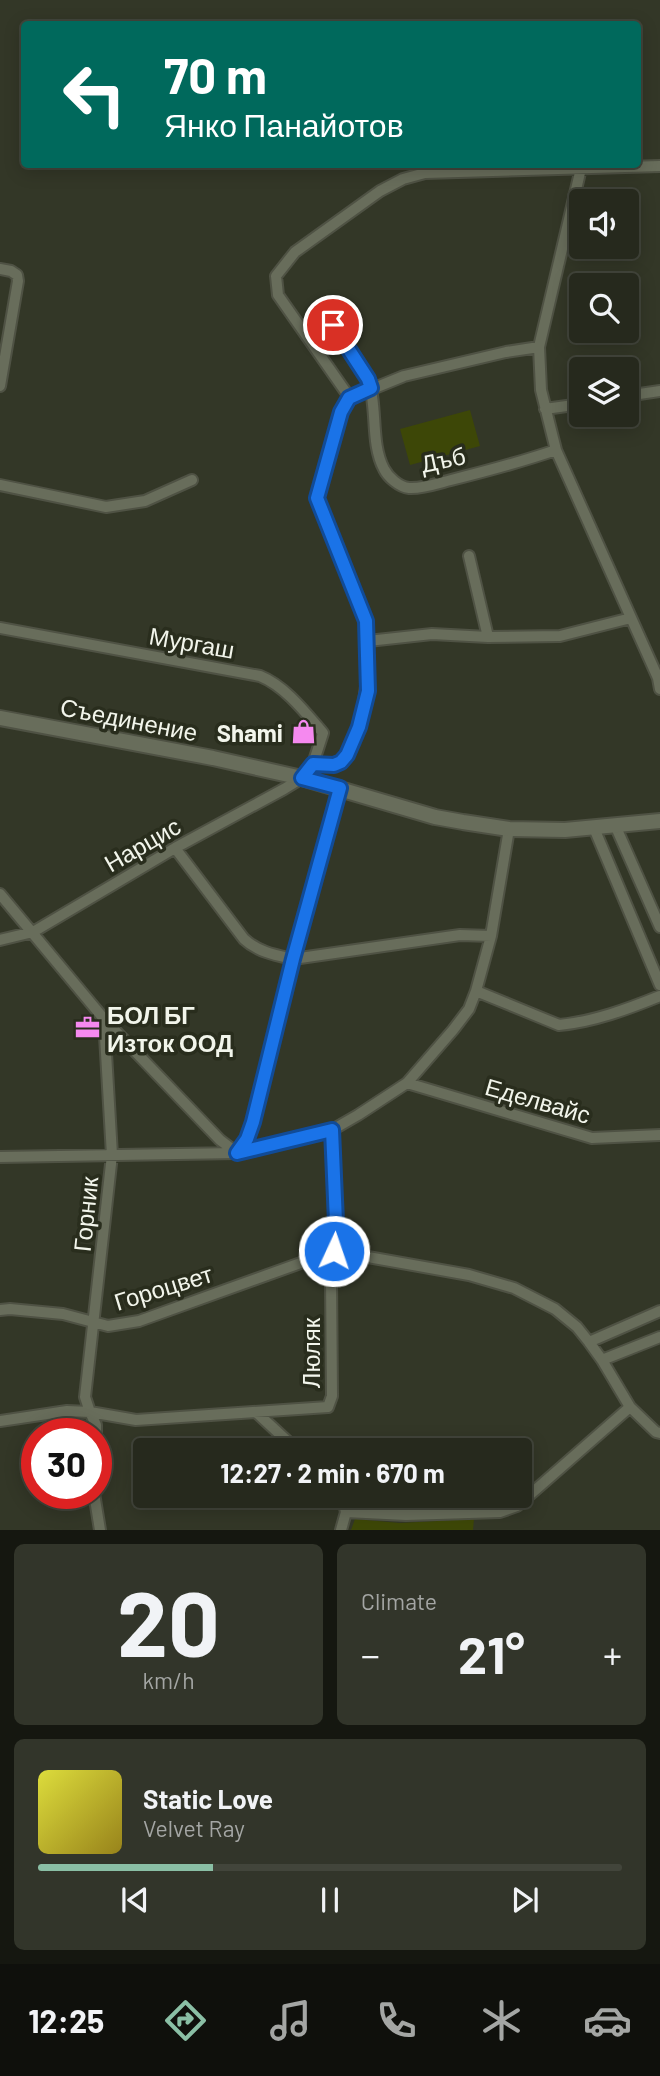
<!DOCTYPE html>
<meta charset="utf-8">
<style>
:root{--surface:#26291d;--page:#32352a;--text:#f1f3f6;--muted:#a4a6a4;--line:#42453b;--accent:#8abfa5}
body{margin:0;font-family:Barlow,sans-serif;background:var(--page);color:var(--text);height:100vh;display:flex;flex-direction:column;font-size:26px;white-space:nowrap}
*{box-sizing:border-box;margin:0}
p{font-size:23px;color:var(--muted)}
.icon{flex:none;width:38px;height:38px;fill:none;stroke:currentColor;stroke-width:2;stroke-linecap:round;stroke-linejoin:round}
.map{position:relative;height:1530px;overflow:hidden}
.drawer{display:flex;flex-direction:column;gap:14px;padding:14px;background:#151710;flex:1}
.drawer>*{flex:none}
.banner{position:absolute;left:21px;top:21px;width:620px;height:147px;border-radius:7px;box-shadow:0 4px 18px #0003,0 0 0 2px var(--line);background:#00695c;color:#fff;overflow:hidden}
.controls{position:absolute;left:569px;top:189px;display:grid;gap:14px}
.controls a{display:grid;place-items:center;width:70px;height:70px;border-radius:7px;background:var(--surface);box-shadow:0 4px 18px #0003,0 0 0 2px var(--line);font-size:35px}
.speed{position:absolute;left:21px;top:1418px;display:flex;gap:14px;font-size:35px;font-weight:700;text-align:center}
.speed>*{display:grid;place-content:center;width:91px;height:91px;border-radius:50%;background:var(--surface);box-shadow:0 4px 18px #0003,0 0 0 2px var(--line);line-height:1}
.speed .limit{border:10px solid #d22;background:#fff;color:#111}
.pin{position:absolute;display:grid;place-items:center;width:60px;height:60px;color:#fff;margin:-30px;border:4px solid #fff;border-radius:50%;box-shadow:0 2px 7px #0007}
.me{position:absolute;width:77px;margin:-38px;rotate:3deg;stroke-linejoin:round;filter:drop-shadow(0 0 5px #0008)}
.turn{display:flex;align-items:center;gap:24px;height:147px;padding:0 28px;font-size:32px}
.turn .icon{width:91px;height:91px;stroke-width:2.5}
.turn b{display:block;font-size:49px;line-height:60px}
.big{font-size:52px;font-weight:700;line-height:1.1}
.drawer .card{flex:1;display:flex;flex-direction:column;justify-content:center;gap:10px;min-width:0;padding:0 24px;border-radius:10px;background:var(--page)}
.drawer .dial{align-items:center;gap:0}
.dial b{font-size:91px;line-height:1}
.song{display:flex;align-items:center;gap:21px}
.cover{width:84px;height:84px;border-radius:10px;background:linear-gradient(135deg,hsl(60 70% 55%),hsl(50 70% 35%))}
.played{height:7px;border-radius:4px;background:linear-gradient(90deg,var(--accent) 30%,var(--line) 30%)}
.keys{display:flex;justify-content:space-around;direction:ltr}
.heat{display:flex;justify-content:space-between;align-items:center;font-size:38px;direction:ltr}
.drawer .tiles{flex:1;display:grid;gap:14px;grid-template-columns:1fr 1fr}
.card:last-child{grid-column:span 2}
.trip{position:absolute;left:133px;top:1438px;width:399px;height:70px;border-radius:7px;background:var(--surface);box-shadow:0 4px 18px #0003,0 0 0 2px var(--line);font-weight:700;line-height:70px;text-align:center}
.tab-bar{display:flex;height:112px;justify-content:space-around;align-items:center;background:#0f100c;color:var(--muted)}
.tab-bar .icon{width:49px;height:49px}
.tab-bar .active{color:var(--accent)}
.tab-bar b{font-size:32px;color:var(--text)}
.map>svg:first-child{display:block}
.green{fill:#3d4707}
.lines{fill:none;stroke-linecap:round;stroke-linejoin:round}
.minor-casing{stroke:#4f5244;stroke-width:14}
.tertiary-casing{stroke:#4f5244;stroke-width:18}
.minor{stroke:#686d5b;stroke-width:10}
.tertiary{stroke:#686d5b;stroke-width:14}
.route-casing{stroke:#114b97;stroke-width:18}
.route{stroke:#1a73e8;stroke-width:12}
.labels{text-anchor:middle;dominant-baseline:central;stroke-width:7;stroke-linejoin:round;paint-order:stroke}
.street-label{font-size:24px;fill:#f2f5eb;stroke:#292d1d}
.poi-label{font-size:24px;font-weight:bold;fill:#f2f5eb;stroke:#292d1d;text-anchor:end}
</style>
<div class="map">
<svg width="660" height="1530" viewBox="0 0 660 1530">
<rect width="100%" height="100%" fill="#333727"/>
<path class="green" d="M470 410 480 446 410 465 400 429Z
M355 1519 400 1523 474 1519 473 1530H351Z"/>
<g class="lines">
<defs>
<path id="minor" d="M582 164 539 347 541 390 556 450 658 678 660 689
M0 269 11 271 17 275 18 281 0 386
M333 325 368 379C378 406 370 443 384 469 388 477 399 487 409 488 422 489 439 483 451 480 487 471 521 462 556 450
M626 396 660 391
M350 398 278 295 276 276 295 252 380 191 403 179 425 173 660 166
M545 409 581 404
M0 485 106 507 145 501 192 480
M469 556 488 637
M0 628 260 676C285 686 305 712 323 733L313 764
M368 641 432 634 488 637 560 636 631 618
M615 825 660 927
M594 828 660 985
M175 848 244 939C258 952 275 955 293 959L460 935 491 936
M0 894 104 1019 220 1140 237 1153
M0 940 33 932 175 848 284 789 302 778 313 764C321 765 333 767 340 763 346 759 349 751 351 744 369 702 369 666 366 621L317 498 331 443 341 412 350 398 404 376 506 352 539 347
M476 991 559 1025C593 1022 628 1009 660 996
M104 1019 112 1155 85 1397 90 1412 136 1420 328 1407 332 1396 331 1277 336 1222 332 1130
M407 1083 592 1138 660 1135
M237 1153 247 1139 253 1122 293 959 340 788
M0 1157 237 1153 256 1150 332 1130 358 1115 407 1083 453 1030 469 1009 476 991 491 936 509 829
M0 1310 10 1309 63 1314 108 1326 139 1321 334 1251 469 1275 514 1288 555 1309 577 1327 589 1342 602 1360 630 1407 656 1432 660 1433
M589 1342 660 1311
M602 1360 660 1337
M257 1413 298 1451
M0 1421 67 1411 90 1412 96 1425V1444
M94 1493 100 1530
M346 1512 406 1515 500 1512 517 1506 630 1407
M341 1530 346 1512 342 1496"/>
<path id="tertiary" d="M0 718 213 758 302 778 435 817 463 822 509 829 565 830 660 821"/>
</defs>
<use href="#minor" class="minor-casing"/>
<use href="#tertiary" class="tertiary-casing"/>
<use href="#minor" class="minor"/>
<use href="#tertiary" class="tertiary"/>
</g>
<g class="lines">
<defs>
<path id="route" d="M333 325 368 379 371 388 349 398 341 412 317 498 366 621 368 691 359 727 347 755 341 762 334 765 313 764 302 778 340 788 293 959 253 1122 247 1139 237 1153 332 1130 336 1222 334 1251"/>
</defs>
<use href="#route" class="route-casing"/>
<use href="#route" class="route"/>
</g>
<defs>
<symbol id="shop-bare" viewBox="-9 -9 18 18"><path d="M-5-2.5h2.3a2.7 3.5 0 0 1 5.4 0H5L5.5 6h-11ZM-1.5-2.5h3a1.5 2.3 0 0 0-3 0Z" fill="#f589ef" stroke="#292d1d" stroke-width="2.5" paint-order="stroke"/></symbol>
<symbol id="office-bare" viewBox="-9 -9 18 18"><path d="M-6-3h4V-5.5h4V-3h4V5H-6ZM-1-4.5V-3h2v-1.5ZM-6 0V1H6V0Z" fill="#f589ef" stroke="#292d1d" stroke-width="2.5" paint-order="stroke"/></symbol>
</defs>
<g fill-rule="evenodd">
<use href="#shop-bare" x="286" y="714" width="35" height="35"/>
<use href="#office-bare" x="70" y="1010" width="35" height="35"/>
</g>
<g class="labels">
<g class="street-label">
<text transform="translate(443 459) rotate(-12)">Дъб</text>
<text transform="translate(192 642) rotate(10)">Мургаш</text>
<text transform="translate(129 719) rotate(11)">Съединение</text>
<text transform="translate(142 844) rotate(-30)">Нарцис</text>
<text transform="translate(538 1100) rotate(16)">Еделвайс</text>
<text transform="translate(85 1214) rotate(-84)">Горник</text>
<text transform="translate(163 1287) rotate(-17)">Гороцвет</text>
<text transform="translate(310 1353) rotate(-90)">Люляк</text>
</g>
<g class="poi-label">
<text x="283" y="732">Shami</text>
<text x="107" y="1014" text-anchor="start">БОЛ БГ<tspan x="107" dy="28">Изток ООД</tspan></text>
</g>
</g>
</svg>
<div class="controls">
<a><svg class="icon" aria-label="sound" viewBox="0 0 24 24"><path d="M4 9h4l5-4v14l-5-4H4zM17 9q2 3 0 6"/></svg></a>
<a><svg class="icon" aria-label="search" viewBox="0 0 24 24"><circle cx="10" cy="10" r="6"/><path d="M15 15l6 6"/></svg></a>
<a><svg class="icon" aria-label="layers" viewBox="0 0 24 24"><path d="M12 4l9 5-9 5-9-5zM3 14l9 5 9-5"/></svg></a>
</div>
<div class="speed"><div class="limit">30</div></div>
<div class="pin" style="left:333px;top:325px;background:#d93025"><svg class="icon" aria-label="arrive" viewBox="0 0 24 24"><path d="M6 21V4h12l-3 4 3 4H6"/></svg></div>
<svg class="me" style="left:334px;top:1251px" viewBox="-20 -20 40 40"><circle r="17" fill="#1a73e8" stroke="#fff" stroke-width="3"/><path d="M0-11L8 9 0 5-8 9z" fill="#fff"/></svg>
<div class="trip">12:27 · 2 min · 670 m</div>
<div class="banner">
<div class="turn"><svg class="icon" aria-label="left" viewBox="0 0 24 24"><path d="M17 20v-9H6M10 6l-5 5 5 5"/></svg><div><b>70 m</b>Янко Панайотов</div></div>
</div>
</div>
<section class="drawer">
<div class="tiles">
<div class="card dial"><b>20</b><p>km/h</p></div>
<div class="card"><p>Climate</p>
<div class="heat"><a>−</a><b class="big">21°</b><a>+</a></div>
</div>
<div class="card">
<div class="song"><i class="cover"></i><div><b>Static Love</b><p>Velvet Ray</p></div></div>
<div class="played"></div>
<div class="keys"><svg class="icon" aria-label="previous" viewBox="0 0 24 24"><path d="M18 5L8 12l10 7zM5 5v14"/></svg><svg class="icon" aria-label="pause" viewBox="0 0 24 24"><path d="M8 5v14M16 5v14"/></svg><svg class="icon" aria-label="next" viewBox="0 0 24 24"><path d="M6 5l10 7-10 7zM19 5v14"/></svg></div>
</div>
</div>
</section>
<nav class="tab-bar">
<b>12:25</b>
<svg class="icon active" aria-label="directions" viewBox="0 0 24 24"><path d="M12 3l9 9-9 9-9-9zM9 14v-3h6M13 9l2 2-2 2"/></svg>
<svg class="icon" aria-label="music" viewBox="0 0 24 24"><path d="M9 18V5l10-2v13"/><circle cx="6" cy="18" r="3"/><circle cx="16" cy="16" r="3"/></svg>
<svg class="icon" aria-label="phone" viewBox="0 0 24 24"><path d="M5 4h4l2 5-3 2q2 4 5 5l2-3 5 2v4C11 20 4 13 5 4z"/></svg>
<svg class="icon" aria-label="climate" viewBox="0 0 24 24"><path d="M12 3v18M4 7l16 10M4 17L20 7"/></svg>
<svg class="icon" aria-label="car" viewBox="0 0 24 24"><path d="M5 17H2v-5l4-1 3-4h7l3 4 3 1v5h-3M9 17h6M6 11h13"/><circle cx="7" cy="17" r="2"/><circle cx="17" cy="17" r="2"/></svg>
</nav>
